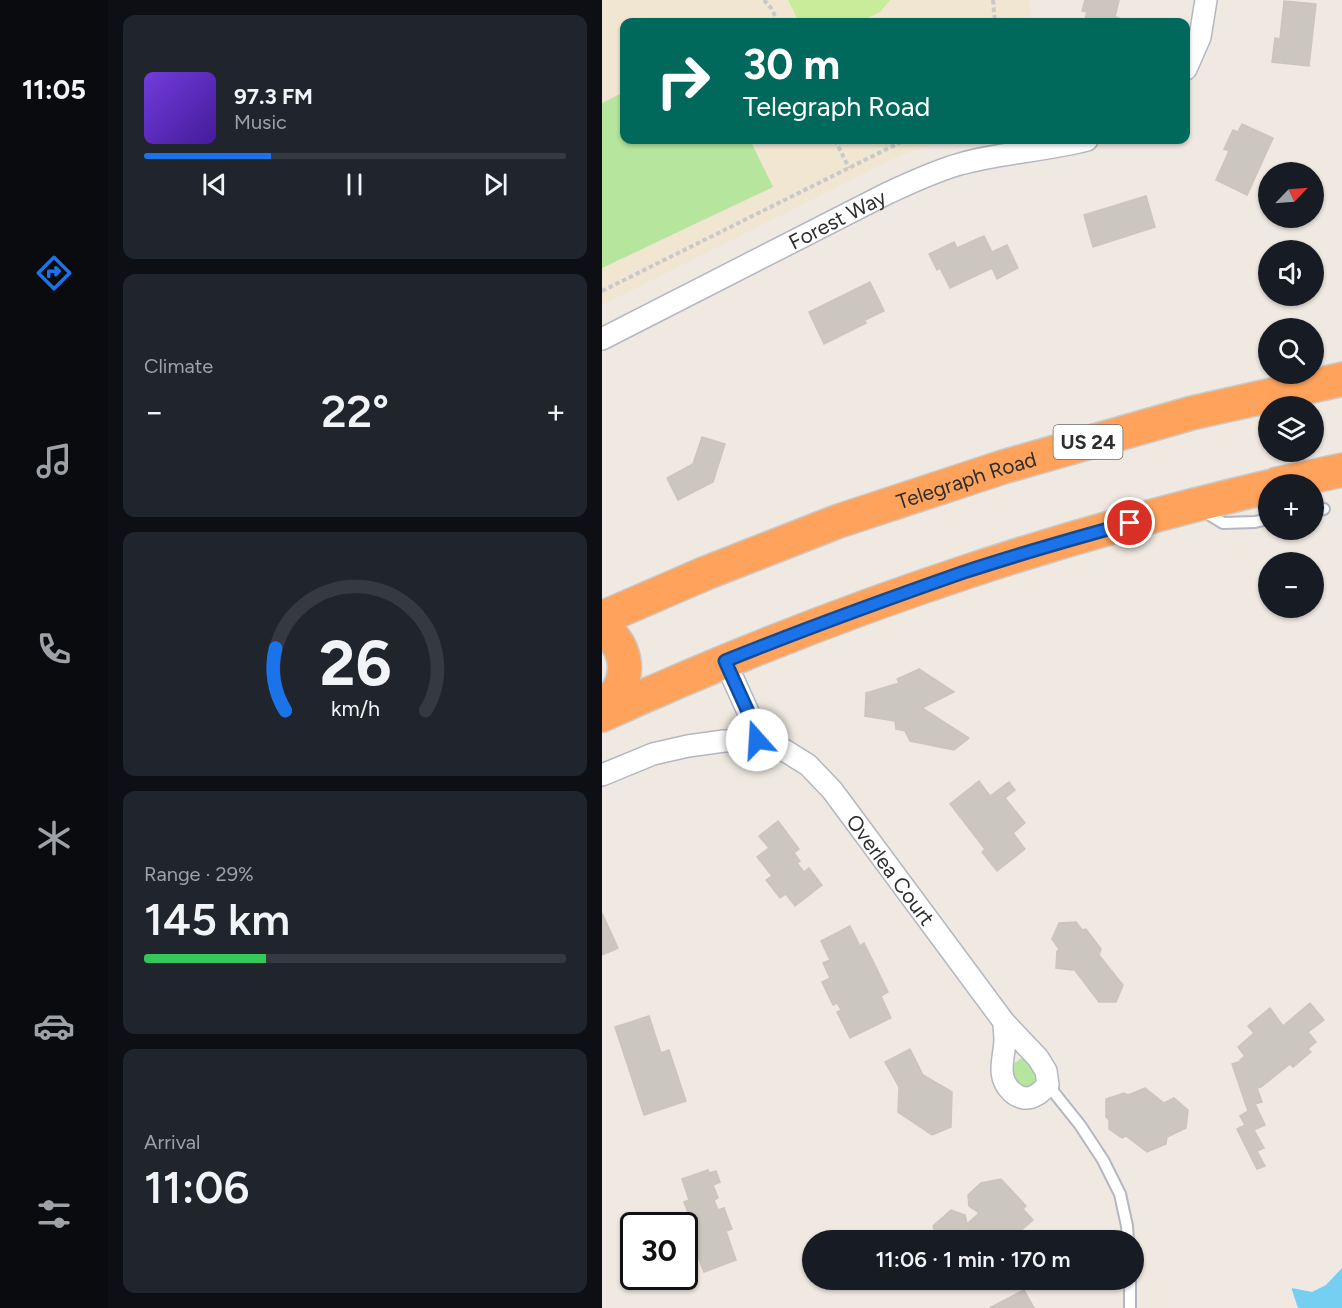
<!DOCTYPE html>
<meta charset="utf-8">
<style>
:root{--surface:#171b24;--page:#20242c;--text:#f1f3f6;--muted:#9ea1a6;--line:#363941;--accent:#1a73e8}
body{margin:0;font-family:Figtree,sans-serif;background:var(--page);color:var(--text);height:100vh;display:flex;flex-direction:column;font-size:22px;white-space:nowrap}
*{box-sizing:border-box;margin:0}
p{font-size:20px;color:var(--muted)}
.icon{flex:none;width:33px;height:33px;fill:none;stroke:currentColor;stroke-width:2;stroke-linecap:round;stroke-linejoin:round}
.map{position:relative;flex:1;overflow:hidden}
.details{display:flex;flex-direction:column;gap:15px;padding:15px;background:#0d0f14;width:494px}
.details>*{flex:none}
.top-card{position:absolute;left:18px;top:18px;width:570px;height:126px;border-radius:12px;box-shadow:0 2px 4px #0004;background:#00695c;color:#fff;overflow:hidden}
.needle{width:39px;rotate:65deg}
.tools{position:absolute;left:656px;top:162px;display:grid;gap:12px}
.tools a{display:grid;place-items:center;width:66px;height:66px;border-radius:50%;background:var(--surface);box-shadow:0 2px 4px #0004;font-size:30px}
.speed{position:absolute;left:18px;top:1212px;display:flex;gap:12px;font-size:30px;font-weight:700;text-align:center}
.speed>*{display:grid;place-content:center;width:78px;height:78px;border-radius:50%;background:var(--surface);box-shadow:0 2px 4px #0004;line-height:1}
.speed .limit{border:3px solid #111;border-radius:9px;background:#fff;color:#111}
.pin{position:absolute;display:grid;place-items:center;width:51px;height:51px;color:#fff;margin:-26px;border:3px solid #fff;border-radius:50%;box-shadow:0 2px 6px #0007}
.me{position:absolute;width:66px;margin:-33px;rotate:341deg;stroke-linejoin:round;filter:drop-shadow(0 0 4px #0008)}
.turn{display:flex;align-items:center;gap:21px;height:126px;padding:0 24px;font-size:27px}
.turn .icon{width:78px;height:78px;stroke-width:2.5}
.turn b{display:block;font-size:42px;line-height:51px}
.big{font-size:45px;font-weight:600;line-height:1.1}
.details .widget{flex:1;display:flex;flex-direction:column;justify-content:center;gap:9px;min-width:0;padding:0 21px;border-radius:12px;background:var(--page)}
.details .dial{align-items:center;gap:0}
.dial svg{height:156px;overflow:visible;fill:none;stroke:var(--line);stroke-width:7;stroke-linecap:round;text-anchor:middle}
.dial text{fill:var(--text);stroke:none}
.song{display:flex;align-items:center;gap:18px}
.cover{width:72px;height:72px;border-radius:9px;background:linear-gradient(135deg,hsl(260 70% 55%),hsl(260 70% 35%))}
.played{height:6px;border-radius:3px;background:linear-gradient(90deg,var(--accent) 30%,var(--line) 30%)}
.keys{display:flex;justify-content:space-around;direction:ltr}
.heat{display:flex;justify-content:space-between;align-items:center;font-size:33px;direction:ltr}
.charge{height:9px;border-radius:4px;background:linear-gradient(90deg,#34c759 29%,var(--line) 0)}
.trip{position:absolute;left:200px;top:1230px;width:342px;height:60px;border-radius:30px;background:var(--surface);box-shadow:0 2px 4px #0004;font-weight:600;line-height:60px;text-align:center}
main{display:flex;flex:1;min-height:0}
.tab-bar{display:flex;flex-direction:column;width:108px;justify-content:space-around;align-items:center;background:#090b0e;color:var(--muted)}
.tab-bar .icon{width:42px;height:42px}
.tab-bar .selected{color:var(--accent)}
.tab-bar b{font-size:27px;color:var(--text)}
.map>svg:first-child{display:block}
.education{fill:#f0e6d1}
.green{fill:#b6e59e}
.pitch{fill:#c9ec9a}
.water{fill:#75cff0}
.building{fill:#cbc7bf;stroke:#cbc5ba;stroke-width:1.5}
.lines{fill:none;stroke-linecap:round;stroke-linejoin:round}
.lane-casing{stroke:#b4b7c1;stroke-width:14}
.street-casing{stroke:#b4b7c1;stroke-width:24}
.highway-casing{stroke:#c9c9c9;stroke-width:36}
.path{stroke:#c9c9c9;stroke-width:4;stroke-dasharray:4.5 3;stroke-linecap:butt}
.lane{stroke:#fff;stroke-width:10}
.street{stroke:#fff;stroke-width:21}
.highway{stroke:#ffa35c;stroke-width:33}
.route-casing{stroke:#114b97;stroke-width:15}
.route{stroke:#1a73e8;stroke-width:10}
.labels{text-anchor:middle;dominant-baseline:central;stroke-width:4.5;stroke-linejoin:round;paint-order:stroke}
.shield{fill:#fff;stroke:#6d6d6d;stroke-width:1.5}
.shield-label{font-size:20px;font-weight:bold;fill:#2e2e2e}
.street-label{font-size:21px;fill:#2e2e2e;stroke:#fff}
</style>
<main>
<nav class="tab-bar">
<b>11:05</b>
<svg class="icon selected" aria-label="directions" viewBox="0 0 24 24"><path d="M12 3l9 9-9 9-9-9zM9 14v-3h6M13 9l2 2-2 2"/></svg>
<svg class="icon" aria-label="music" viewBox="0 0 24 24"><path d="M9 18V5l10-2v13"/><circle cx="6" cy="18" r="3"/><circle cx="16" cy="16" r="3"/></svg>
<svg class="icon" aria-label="phone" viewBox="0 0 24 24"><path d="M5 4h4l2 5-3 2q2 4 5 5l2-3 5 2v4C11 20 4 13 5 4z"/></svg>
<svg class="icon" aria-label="climate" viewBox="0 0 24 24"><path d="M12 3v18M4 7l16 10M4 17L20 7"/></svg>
<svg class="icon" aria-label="car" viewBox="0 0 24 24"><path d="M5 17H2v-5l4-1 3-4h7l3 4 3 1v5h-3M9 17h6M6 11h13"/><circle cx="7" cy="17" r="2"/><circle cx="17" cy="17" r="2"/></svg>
<svg class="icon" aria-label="filters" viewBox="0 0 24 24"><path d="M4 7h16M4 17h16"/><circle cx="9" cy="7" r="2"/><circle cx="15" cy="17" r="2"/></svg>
</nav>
<section class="details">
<div class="widget">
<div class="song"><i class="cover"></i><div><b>97.3 FM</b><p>Music</p></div></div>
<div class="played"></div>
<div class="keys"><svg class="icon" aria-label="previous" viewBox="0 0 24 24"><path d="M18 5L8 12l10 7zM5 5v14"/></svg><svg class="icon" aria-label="pause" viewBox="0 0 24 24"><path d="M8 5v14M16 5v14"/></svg><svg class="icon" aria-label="next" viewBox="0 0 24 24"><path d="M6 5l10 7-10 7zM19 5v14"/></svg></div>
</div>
<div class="widget"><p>Climate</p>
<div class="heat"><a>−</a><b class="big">22°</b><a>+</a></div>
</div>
<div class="widget dial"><svg viewBox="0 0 100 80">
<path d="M14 69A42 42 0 1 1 86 69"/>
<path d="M14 69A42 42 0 0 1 9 37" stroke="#1a73e8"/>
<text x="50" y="56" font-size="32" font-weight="700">26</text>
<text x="50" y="72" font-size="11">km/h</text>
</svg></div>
<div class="widget"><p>Range · 29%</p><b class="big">145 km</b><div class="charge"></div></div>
<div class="widget"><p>Arrival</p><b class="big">11:06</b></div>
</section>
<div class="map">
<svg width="741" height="1308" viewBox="0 0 741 1308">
<rect width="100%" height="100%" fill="#efe9e1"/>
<path class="education" d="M0 0H427L430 22H22V140H343L297 156 0 305Z"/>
<path class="green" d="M22 92V140H148L171 187 0 268V103Z
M420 1058 425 1059 435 1068 436 1083 423 1090 410 1080V1065Z"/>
<path class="pitch" d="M186 0H288L278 12 258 22H197Z"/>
<path class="water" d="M740 1268V1308H696L690 1290V1288L710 1292 724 1285Z"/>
<path class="building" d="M483 0H517L513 17 517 18 516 22H482L485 12 480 11Z
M682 1 714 4 707 66 670 62 673 38 678 39Z
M640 124 671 138 645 195 614 180 627 151 622 149 631 130 636 132Z
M544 196 553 227 491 247 482 215Z
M382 236 390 252 405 245 416 268 395 279 390 268 348 288 338 268 335 270 327 254 352 242 355 248Z
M268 282 282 311 263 320 264 323 222 344 207 312Z
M100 437 123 444 111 482 76 500 65 478 91 464Z
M317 669 352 692 320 708 367 738 352 750 308 741 303 731 294 729 293 721 263 716 264 693 297 683 295 679Z
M377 781 388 796 407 782 413 790 403 798 423 823 411 833 423 849 395 871 380 852 383 849 348 804Z
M176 821 197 849 192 853 198 861 195 863 202 872 207 868 220 885 193 906 184 894 178 898 164 880 170 876 155 857 167 848 157 836Z
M0 913 16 948 0 955Z
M474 922 480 930 484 929 499 949 497 955 521 985 514 1002H497L472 969 470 970 454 968 455 951 457 949 450 939 457 923Z
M248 926 258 946 262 943 286 992 279 996 289 1018 248 1038 235 1012 239 1010 235 1003 231 1005 220 982 228 978 221 963 228 960 219 941Z
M708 1003 722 1020 706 1032 714 1042 706 1049 709 1052 691 1067 688 1064 659 1087 655 1088 660 1102 653 1104 663 1125 652 1130 662 1148 655 1151 663 1166 655 1169 635 1129 643 1125 638 1116 646 1111 630 1064 639 1061 638 1060 643 1056 636 1047 652 1033 646 1026 668 1008 681 1026Z
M47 1016 59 1053 67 1050 84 1101 42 1115 13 1027Z
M308 1049 321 1075 350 1092 349 1127 330 1135 296 1112 297 1087 283 1062Z
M543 1088 562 1103 572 1098 586 1110 584 1128 565 1137 564 1144 545 1152 524 1136 520 1138 507 1129V1120L504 1117V1099L522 1093 526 1095Z
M106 1170 107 1173 114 1171 118 1182 111 1185 116 1198 112 1200 116 1210 122 1208 130 1229 124 1231 134 1260 102 1272 86 1230 92 1228 82 1202 87 1200 80 1179Z
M399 1179 424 1206 421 1209 431 1220 408 1240H396L384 1235 378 1240H335L331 1226 349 1210 363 1215 365 1224 377 1213 367 1206 366 1195 379 1183Z
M422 1290 432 1308H388L389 1307Z"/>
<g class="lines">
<defs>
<path id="lane" d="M601 511 621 523 653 522 666 519
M711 511 722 509
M446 1085 478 1125 501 1160 518 1194 525 1226 526 1240
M528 1308V1280"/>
<g id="street">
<path d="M584 69 598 37 604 0"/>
<path id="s1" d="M0 339 286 193C310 182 333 171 358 164 400 152 444 151 485 140"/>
<path d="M123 661 147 714 155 740"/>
<path id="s2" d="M0 775 51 754 86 746 122 741 155 740 182 750 206 765 230 790 402 1022 436 1058 444 1071 446 1085C439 1092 432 1099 422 1098 417 1097 413 1095 409 1091 394 1076 402 1059 403 1041 403 1035 402 1028 402 1022"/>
</g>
<g id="highway">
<path d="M675 484 741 470"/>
<path id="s3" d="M0 618 104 573 237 521 401 467 590 413 741 379"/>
<path d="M0 628C23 643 30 672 13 695 10 700 4 704 0 709"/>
<path d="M0 715C119 661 240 613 364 572 463 539 564 511 666 487"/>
</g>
</defs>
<use href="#lane" class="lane-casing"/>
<use href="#street" class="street-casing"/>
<use href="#highway" class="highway-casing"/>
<path class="path" d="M162 0 169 8 176 22
M391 0 393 22
M233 140 247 168
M0 291 303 140"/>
<use href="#lane" class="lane"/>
<use href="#street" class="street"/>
<use href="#highway" class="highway"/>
</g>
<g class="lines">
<defs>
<path id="route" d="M155 740 147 714 123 661C202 629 282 600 362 572 417 554 473 538 528 523"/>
</defs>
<use href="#route" class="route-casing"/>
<use href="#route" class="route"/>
</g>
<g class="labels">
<rect class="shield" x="451.5" y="425" width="69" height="34" rx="4.5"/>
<g class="shield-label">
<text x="486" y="442">US 24</text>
</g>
<g class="street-label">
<text stroke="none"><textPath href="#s1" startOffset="264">Forest Way</textPath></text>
<text stroke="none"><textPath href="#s3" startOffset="390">Telegraph Road</textPath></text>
<text stroke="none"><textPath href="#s2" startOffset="351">Overlea Court</textPath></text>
</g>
</g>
</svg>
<div class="tools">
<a><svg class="needle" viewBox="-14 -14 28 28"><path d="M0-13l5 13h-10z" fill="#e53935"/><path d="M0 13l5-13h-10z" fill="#9ea1a6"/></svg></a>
<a><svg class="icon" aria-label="sound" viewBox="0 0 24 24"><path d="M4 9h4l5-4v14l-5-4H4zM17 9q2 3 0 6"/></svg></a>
<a><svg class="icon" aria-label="search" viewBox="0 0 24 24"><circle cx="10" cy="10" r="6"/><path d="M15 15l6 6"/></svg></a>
<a><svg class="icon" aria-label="layers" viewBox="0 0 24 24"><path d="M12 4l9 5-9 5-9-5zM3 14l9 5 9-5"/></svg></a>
<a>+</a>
<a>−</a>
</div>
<div class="speed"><div class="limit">30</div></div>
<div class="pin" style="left:528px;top:523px;background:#d93025"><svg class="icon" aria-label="arrive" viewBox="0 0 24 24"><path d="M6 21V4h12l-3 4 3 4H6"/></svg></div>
<svg class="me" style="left:155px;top:740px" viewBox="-20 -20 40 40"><circle r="19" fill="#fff"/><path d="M0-13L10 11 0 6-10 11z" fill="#1a73e8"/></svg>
<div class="trip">11:06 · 1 min · 170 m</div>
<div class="top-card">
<div class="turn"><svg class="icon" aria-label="right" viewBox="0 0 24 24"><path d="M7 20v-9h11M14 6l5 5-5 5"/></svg><div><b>30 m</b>Telegraph Road</div></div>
</div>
</div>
</main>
